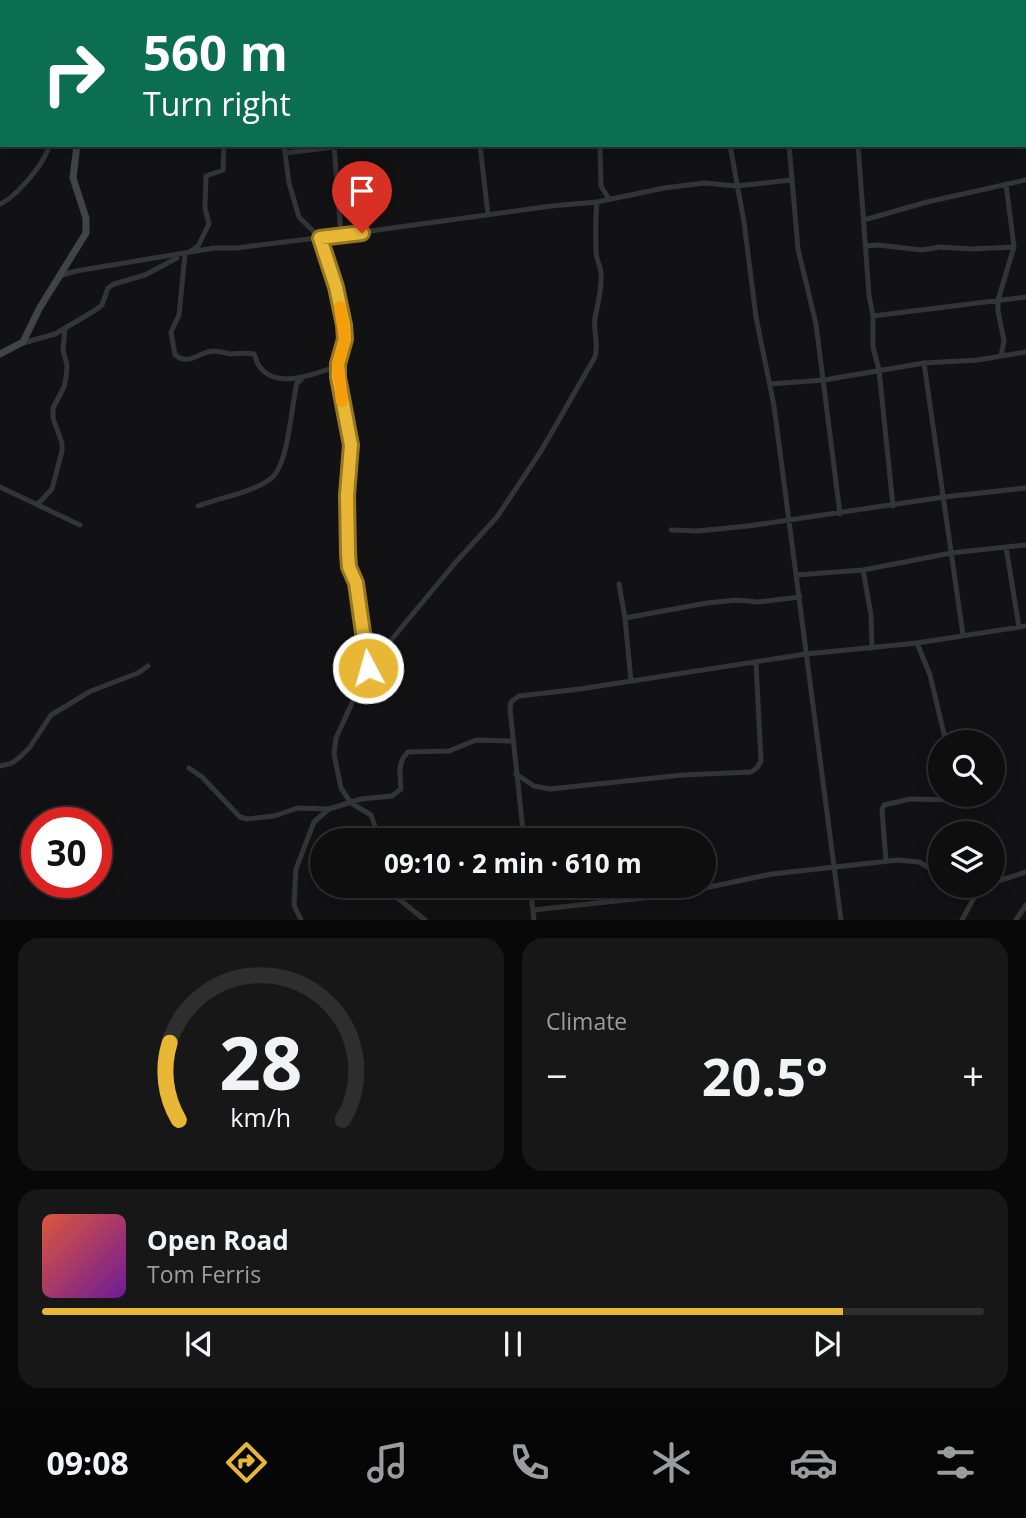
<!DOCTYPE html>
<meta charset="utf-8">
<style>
:root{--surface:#0e0e0f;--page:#171718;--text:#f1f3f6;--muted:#9b9c9e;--line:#2e2e2f;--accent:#e8b736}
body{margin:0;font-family:"Open Sans",sans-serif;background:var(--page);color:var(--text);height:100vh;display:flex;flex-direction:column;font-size:26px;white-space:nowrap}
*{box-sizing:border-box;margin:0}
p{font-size:23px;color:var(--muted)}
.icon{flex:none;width:38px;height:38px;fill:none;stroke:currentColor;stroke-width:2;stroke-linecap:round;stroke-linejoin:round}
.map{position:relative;height:920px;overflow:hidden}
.panel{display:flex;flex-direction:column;gap:18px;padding:18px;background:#080808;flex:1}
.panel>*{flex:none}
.hud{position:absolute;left:0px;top:0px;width:1027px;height:147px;box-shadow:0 4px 18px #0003,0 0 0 2px var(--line);background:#0b6e4f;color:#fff;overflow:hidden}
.fabs{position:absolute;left:928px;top:730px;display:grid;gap:14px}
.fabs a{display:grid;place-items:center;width:77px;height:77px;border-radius:50%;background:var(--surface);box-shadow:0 4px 18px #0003,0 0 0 2px var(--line);font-size:35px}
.speed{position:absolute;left:21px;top:807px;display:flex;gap:14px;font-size:35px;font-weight:700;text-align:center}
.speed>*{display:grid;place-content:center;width:91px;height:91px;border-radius:50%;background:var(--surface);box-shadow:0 4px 18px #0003,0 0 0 2px var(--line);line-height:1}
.speed .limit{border:10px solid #d22;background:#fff;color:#111}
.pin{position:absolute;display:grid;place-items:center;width:60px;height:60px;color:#fff;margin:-72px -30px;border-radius:50% 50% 50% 0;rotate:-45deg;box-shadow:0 0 7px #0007}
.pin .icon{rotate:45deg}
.me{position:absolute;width:77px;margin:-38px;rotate:354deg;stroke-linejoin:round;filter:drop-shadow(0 0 5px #0008)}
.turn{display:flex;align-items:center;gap:24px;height:147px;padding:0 28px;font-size:32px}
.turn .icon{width:91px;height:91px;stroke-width:2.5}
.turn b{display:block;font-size:49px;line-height:60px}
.big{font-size:52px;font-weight:700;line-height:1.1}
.panel .card{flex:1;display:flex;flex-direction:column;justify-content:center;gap:10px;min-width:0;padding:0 24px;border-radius:21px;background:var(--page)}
.panel .dial{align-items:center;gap:0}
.dial svg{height:182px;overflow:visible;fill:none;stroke:var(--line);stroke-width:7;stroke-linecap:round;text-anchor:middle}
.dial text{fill:var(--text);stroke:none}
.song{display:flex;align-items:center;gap:21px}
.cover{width:84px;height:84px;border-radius:10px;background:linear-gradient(135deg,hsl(10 70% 55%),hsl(280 70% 35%))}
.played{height:7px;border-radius:4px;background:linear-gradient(90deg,var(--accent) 85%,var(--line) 85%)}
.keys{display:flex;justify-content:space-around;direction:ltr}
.heat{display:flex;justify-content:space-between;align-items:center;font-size:38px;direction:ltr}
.panel .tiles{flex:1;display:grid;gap:18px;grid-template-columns:1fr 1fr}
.card:last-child{grid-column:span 2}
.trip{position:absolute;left:310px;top:828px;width:406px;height:70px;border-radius:35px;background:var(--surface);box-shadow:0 4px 18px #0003,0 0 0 2px var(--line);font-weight:700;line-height:70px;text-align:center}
.tab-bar{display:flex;height:112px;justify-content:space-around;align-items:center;background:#060606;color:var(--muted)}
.tab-bar .icon{width:49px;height:49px}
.tab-bar .on{color:var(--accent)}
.tab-bar b{font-size:32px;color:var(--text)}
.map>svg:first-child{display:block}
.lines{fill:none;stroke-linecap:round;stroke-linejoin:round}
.stream{stroke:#293037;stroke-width:2}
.street{stroke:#333438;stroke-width:5}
.secondary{stroke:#424348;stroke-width:7}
.route-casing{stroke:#977723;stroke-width:18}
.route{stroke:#e8b736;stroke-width:12}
.slow{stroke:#f59e0b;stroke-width:12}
</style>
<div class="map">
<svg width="1026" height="920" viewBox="0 0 1026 920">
<rect width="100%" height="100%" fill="#121214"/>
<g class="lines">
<path class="stream" d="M871 0V2
M906 0 907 2
M959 0 960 2
M891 2 892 0
M978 2 979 0
M1001 2V0
M1026 116V117"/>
<path class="street" d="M32 0H60
M250 0V2
M582 0V2
M770 0 774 2
M371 2V0
M527 2V0
M695 2 754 0
M229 145H244
M284 145 289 183 299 217 320 238 336 287 343 325 345 339 338 364V377L340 398 349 428 351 445 347 495 348 555 356 583 368 668 336 738 334 754 341 788 351 803 371 815 380 840
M334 145 341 235
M480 145 488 215
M600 145 601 186 609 199
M730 145 744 222 756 317 774 406 841 920
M789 145 798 249 816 324 840 514
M858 145 869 295 873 316V347L879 370 893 506
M286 153 351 145
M0 204C16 197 46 162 49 145
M864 220 927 202 1026 180
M866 246 878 245 922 250 940 247 971 249 1014 247
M189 252 198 246 209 224 205 208 206 176 223 170 224 145
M185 254 179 315 171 332 175 355C190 366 198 352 213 351 219 351 225 353 231 354 239 354 246 352 254 354 256 357 256 361 258 364 274 392 317 373 338 366
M62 275 76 271 214 248H236L341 235 551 206 597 202 664 188 705 183 736 186 791 180
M873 316 1026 297
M23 343 55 334 94 311 102 305 108 288 114 284 145 275 177 258
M1001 356 1004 341 998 311V300L1014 247 1006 184
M924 363 963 635
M770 384 824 380 924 363 978 360 1026 352
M0 487 80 525
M37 505 52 489 62 451V443L53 418V408L64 387 66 378 67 365 63 350 65 329
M198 506C221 497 248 494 269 480 289 468 291 405 297 383L301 380
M671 530 697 531 748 526 944 497 1026 488
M1006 547 1019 627
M863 570 871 615 872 648
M796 575 863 570 951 553 1026 545
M619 584 625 618 631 681
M625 618 707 603 737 600 758 602 800 597
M917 643 930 675 946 742
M368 668 455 563 497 517 541 451 595 357C599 344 593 331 595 318 598 304 602 288 601 274 601 266 596 260 596 252 596 236 595 219 597 202
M0 766 12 763 20 757 30 747 51 715 91 691 138 673 148 666
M189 768 202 777 240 817 247 819 274 816 298 808 329 809 361 799 392 796 401 789C400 774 397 763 408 752L449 751 476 740 513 741
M516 774 534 786 550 789 683 775 751 772 757 768 761 761 756 663
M524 840 510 709 511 702 519 696 580 689 806 654 917 643 1026 626
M886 861 882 810 884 805 910 799 954 800V794
M992 883 1026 872
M387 886 395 896 425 920
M530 886 534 920
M533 910 671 895 772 874 898 860 919 862 940 874
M301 920 294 905 296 869 314 822 329 809
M962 920 977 892 987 886
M1016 920 1026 905"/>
<path class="secondary" d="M102 2V0
M0 354 23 342 39 309 86 233V218L73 178 77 145"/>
</g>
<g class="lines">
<defs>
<path id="route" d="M362 233 320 238 336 287 344 325 345 339 338 364V377L351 445 347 495 348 553 349 567 356 583 368 668"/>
</defs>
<use href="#route" class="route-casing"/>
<use href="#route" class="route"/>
<path class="slow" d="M340 307 345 339 338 364 342 401"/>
</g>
</svg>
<div class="fabs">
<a><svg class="icon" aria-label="search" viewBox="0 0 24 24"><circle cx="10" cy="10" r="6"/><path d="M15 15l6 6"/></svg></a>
<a><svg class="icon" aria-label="layers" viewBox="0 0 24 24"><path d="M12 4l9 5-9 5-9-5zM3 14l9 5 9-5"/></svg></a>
</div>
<div class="speed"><div class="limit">30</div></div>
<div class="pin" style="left:362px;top:233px;background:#d93025"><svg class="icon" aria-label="arrive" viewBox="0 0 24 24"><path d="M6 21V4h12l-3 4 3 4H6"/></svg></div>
<svg class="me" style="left:368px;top:668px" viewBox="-20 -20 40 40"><circle r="17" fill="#e8b736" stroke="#fff" stroke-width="3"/><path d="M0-11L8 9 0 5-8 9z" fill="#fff"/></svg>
<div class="trip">09:10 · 2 min · 610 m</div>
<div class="hud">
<div class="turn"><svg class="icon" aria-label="right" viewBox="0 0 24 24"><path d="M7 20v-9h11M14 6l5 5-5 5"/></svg><div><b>560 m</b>Turn right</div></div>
</div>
</div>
<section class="panel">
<div class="tiles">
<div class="card dial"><svg viewBox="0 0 100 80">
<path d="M14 69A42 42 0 1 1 86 69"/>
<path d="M14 69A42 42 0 0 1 10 35" stroke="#e8b736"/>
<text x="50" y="56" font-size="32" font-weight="700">28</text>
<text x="50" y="72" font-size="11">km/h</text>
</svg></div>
<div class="card"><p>Climate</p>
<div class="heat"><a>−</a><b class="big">20.5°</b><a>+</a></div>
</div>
<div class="card">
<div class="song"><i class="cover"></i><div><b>Open Road</b><p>Tom Ferris</p></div></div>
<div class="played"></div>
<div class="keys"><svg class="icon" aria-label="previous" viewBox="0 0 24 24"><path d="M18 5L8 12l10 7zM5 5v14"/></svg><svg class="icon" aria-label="pause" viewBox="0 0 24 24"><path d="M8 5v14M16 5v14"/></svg><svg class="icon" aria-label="next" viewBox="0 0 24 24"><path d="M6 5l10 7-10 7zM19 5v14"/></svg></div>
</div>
</div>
</section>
<nav class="tab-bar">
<b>09:08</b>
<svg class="icon on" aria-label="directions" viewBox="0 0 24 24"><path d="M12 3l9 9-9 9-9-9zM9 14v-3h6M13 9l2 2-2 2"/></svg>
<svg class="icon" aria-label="music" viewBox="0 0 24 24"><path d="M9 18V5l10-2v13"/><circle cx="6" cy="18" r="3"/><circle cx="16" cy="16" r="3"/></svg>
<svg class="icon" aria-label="phone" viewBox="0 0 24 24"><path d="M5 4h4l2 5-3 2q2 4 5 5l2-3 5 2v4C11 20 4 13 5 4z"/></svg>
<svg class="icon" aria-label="climate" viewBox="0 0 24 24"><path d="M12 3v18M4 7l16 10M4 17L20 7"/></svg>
<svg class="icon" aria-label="car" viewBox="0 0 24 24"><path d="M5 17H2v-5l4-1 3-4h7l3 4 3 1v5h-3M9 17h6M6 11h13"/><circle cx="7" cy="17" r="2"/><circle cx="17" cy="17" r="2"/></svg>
<svg class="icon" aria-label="filters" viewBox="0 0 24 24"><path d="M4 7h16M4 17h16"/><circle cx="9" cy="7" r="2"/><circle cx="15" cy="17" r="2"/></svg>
</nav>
